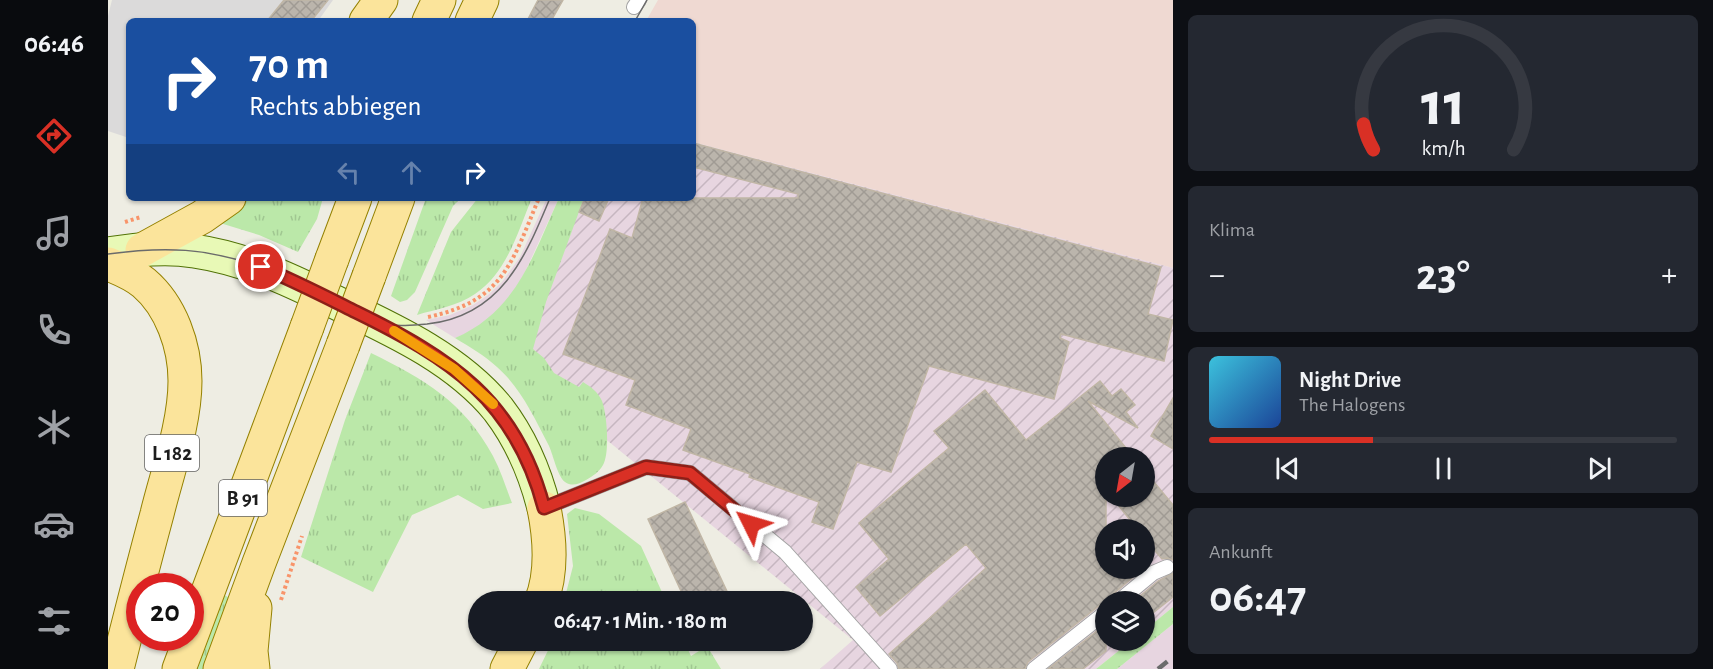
<!DOCTYPE html>
<html lang="de">
<meta charset="utf-8">
<style>
:root{--surface:#171b24;--page:#242831;--text:#f1f3f6;--muted:#9ea1a6;--line:#363941;--accent:#d93025}
body{margin:0;font-family:"Alegreya Sans",sans-serif;background:var(--page);color:var(--text);height:100vh;display:flex;flex-direction:column;font-size:22px;white-space:nowrap}
*{box-sizing:border-box;margin:0}
p{font-size:20px;color:var(--muted)}
.icon{flex:none;width:33px;height:33px;fill:none;stroke:currentColor;stroke-width:2;stroke-linecap:round;stroke-linejoin:round}
.map{position:relative;flex:1;overflow:hidden}
.details{display:flex;flex-direction:column;gap:15px;padding:15px;background:#0d0f14;width:540px}
.details>*{flex:none}
.hud{position:absolute;left:18px;top:18px;width:570px;height:183px;border-radius:9px;box-shadow:0 2px 4px #0004;background:#1a4fa0;color:#fff;overflow:hidden}
.needle{width:39px;rotate:211deg}
.fabs{position:absolute;left:987px;top:447px;display:grid;gap:12px}
.fabs a{display:grid;place-items:center;width:60px;height:60px;border-radius:50%;background:var(--surface);box-shadow:0 2px 4px #0004;font-size:30px}
.speed{position:absolute;left:18px;top:573px;display:flex;gap:12px;font-size:30px;font-weight:700;text-align:center}
.speed>*{display:grid;place-content:center;width:78px;height:78px;border-radius:50%;background:var(--surface);box-shadow:0 2px 4px #0004;line-height:1}
.speed .limit{border:9px solid #d22;background:#fff;color:#111}
.pin{position:absolute;display:grid;place-items:center;width:51px;height:51px;color:#fff;margin:-26px;border:3px solid #fff;border-radius:50%;box-shadow:0 2px 6px #0007}
.me{position:absolute;width:66px;margin:-33px;rotate:310deg;stroke-linejoin:round;filter:drop-shadow(0 0 4px #0008)}
.turn{display:flex;align-items:center;gap:21px;height:126px;padding:0 24px;font-size:27px}
.turn .icon{width:78px;height:78px;stroke-width:2.5}
.turn b{display:block;font-size:42px;line-height:51px}
.lanes{display:flex;align-items:center;height:57px;padding:0 24px;background:#0003;justify-content:center;gap:30px;direction:ltr}
.lanes .off{opacity:.35}
.big{font-size:45px;font-weight:600;line-height:1.1}
.details .card{flex:1;display:flex;flex-direction:column;justify-content:center;gap:9px;min-width:0;padding:0 21px;border-radius:9px;background:var(--page)}
.details .dial{align-items:center;gap:0}
.dial svg{height:156px;overflow:visible;fill:none;stroke:var(--line);stroke-width:7;stroke-linecap:round;text-anchor:middle}
.dial text{fill:var(--text);stroke:none}
.song{display:flex;align-items:center;gap:18px}
.cover{width:72px;height:72px;border-radius:9px;background:linear-gradient(135deg,hsl(190 70% 55%),hsl(220 70% 35%))}
.played{height:6px;border-radius:3px;background:linear-gradient(90deg,var(--accent) 35%,var(--line) 35%)}
.keys{display:flex;justify-content:space-around;direction:ltr}
.heat{display:flex;justify-content:space-between;align-items:center;font-size:33px;direction:ltr}
.trip{position:absolute;left:360px;top:591px;width:345px;height:60px;border-radius:30px;background:var(--surface);box-shadow:0 2px 4px #0004;font-weight:600;line-height:60px;text-align:center}
main{display:flex;flex:1;min-height:0}
.menu{display:flex;flex-direction:column;width:108px;justify-content:space-around;align-items:center;background:#090b0e;color:var(--muted)}
.menu .icon{width:42px;height:42px}
.menu .active{color:var(--accent)}
.menu b{font-size:27px;color:var(--text)}
.map>svg:first-child{display:block}
.residential{fill:#dbdada}
.commercial{fill:#efd9d2}
.industrial{fill:url(#industrial-furrows);fill-rule:evenodd}
.railway{fill:#e7d5e0}
.grass{fill:url(#grass-tufts)}
.building{fill:url(#building-cross-hatch);stroke:#c0b6a5;stroke-width:1.5}
.lines{fill:none;stroke-linecap:round;stroke-linejoin:round}
.service-casing{stroke:#a4a4a4;stroke-width:16}
.secondary-casing{stroke:#517206;stroke-width:35}
.primary-casing{stroke:#948101;stroke-width:35}
.path{stroke:#f8946a;stroke-width:4;stroke-dasharray:3 3;stroke-linecap:butt}
.service{stroke:#fff;stroke-width:14}
.secondary{stroke:#e8f9b6;stroke-width:33}
.primary{stroke:#fbe49b;stroke-width:33}
.tram{stroke:#6b6b6b;stroke-width:1.5}
.rail{stroke:#6b6b6b;stroke-width:4.5;stroke-dasharray:12 12;stroke-linecap:butt}
.primary-bridge-casing{stroke:#948101;stroke-width:35;stroke-linecap:butt}
.primary-bridge{stroke:#fbe49b;stroke-width:33}
.route-casing{stroke:#8d1f18;stroke-width:15}
.route{stroke:#d93025;stroke-width:10}
.slow{stroke:#f59e0b;stroke-width:10}
.labels{text-anchor:middle;dominant-baseline:central;stroke-width:4.5;stroke-linejoin:round;paint-order:stroke}
.shield{fill:#fff;stroke:#616161;stroke-width:1.5}
.shield-label{font-size:21px;font-weight:bold;fill:#1d1d1d}
</style>
<main>
<nav class="menu">
<b>06:46</b>
<svg class="icon active" aria-label="directions" viewBox="0 0 24 24"><path d="M12 3l9 9-9 9-9-9zM9 14v-3h6M13 9l2 2-2 2"/></svg>
<svg class="icon" aria-label="music" viewBox="0 0 24 24"><path d="M9 18V5l10-2v13"/><circle cx="6" cy="18" r="3"/><circle cx="16" cy="16" r="3"/></svg>
<svg class="icon" aria-label="phone" viewBox="0 0 24 24"><path d="M5 4h4l2 5-3 2q2 4 5 5l2-3 5 2v4C11 20 4 13 5 4z"/></svg>
<svg class="icon" aria-label="climate" viewBox="0 0 24 24"><path d="M12 3v18M4 7l16 10M4 17L20 7"/></svg>
<svg class="icon" aria-label="car" viewBox="0 0 24 24"><path d="M5 17H2v-5l4-1 3-4h7l3 4 3 1v5h-3M9 17h6M6 11h13"/><circle cx="7" cy="17" r="2"/><circle cx="17" cy="17" r="2"/></svg>
<svg class="icon" aria-label="filters" viewBox="0 0 24 24"><path d="M4 7h16M4 17h16"/><circle cx="9" cy="7" r="2"/><circle cx="15" cy="17" r="2"/></svg>
</nav>
<div class="map">
<svg width="1065" height="669" viewBox="0 0 1065 669">
<defs>
<pattern id="industrial-furrows" width="10" height="10" patternUnits="userSpaceOnUse" patternTransform="scale(1.5)"><rect width="10" height="10" fill="#e7d5e0"/><path d="M-1 1l2-2M0 10L10 0M9 11l2-2" fill="none" stroke="#c6b6c0"/></pattern>
<pattern id="grass-tufts" width="24" height="20" patternUnits="userSpaceOnUse" patternTransform="scale(1.5)"><rect width="24" height="20" fill="#bbe8a9"/><path d="M3 7l-1-3M5 7V3M7 7l1-3M15 17l-1-3M17 17v-4M19 17l1-3" fill="none" stroke="#a0c791"/></pattern>
<pattern id="building-cross-hatch" width="8" height="8" patternUnits="userSpaceOnUse" patternTransform="scale(1.5)"><rect width="8" height="8" fill="#bbb5ac"/><path d="M0 0l8 8M0 8l8-8" fill="none" stroke="#a09b94"/></pattern>
</defs>
<rect width="100%" height="100%" fill="#eeede3"/>
<path class="residential" d="M4 0H225L210 21H21V138L0 131V16Z"/>
<path class="commercial" d="M550 0H1065V268L585 142V21H538Z"/>
<path class="industrial" d="M585 142 1065 268V607L1037 630 1036 602H998V640L1023 641 988 669H712L745 640 410 368 475 198H585ZM998 458H1036V496H998ZM998 530H1036V568H998Z"/>
<path class="railway" d="M439 198H451L417 272 402 298 384 317 364 331 347 338 318 320 342 315 365 305 380 295 394 282 412 257Z
M1065 624V669H1009Z"/>
<path class="grass" d="M140 198H215L209 219 190 252 151 235 112 223Z
M318 198H353L345 206 307 292 299 300 292 302 283 296Z
M370 198H424C410 231 399 273 367 294 350 306 328 309 309 315L343 232Z
M451 198H476L438 302 425 349 436 358 446 373 471 387 475 382C483 387 490 392 494 401 499 414 502 453 495 465 491 472 485 476 478 480 471 484 464 487 457 482 449 476 445 453 440 444 426 417 412 387 389 367 377 356 362 347 347 338 409 311 425 255 451 198Z
M263 353C316 379 356 402 385 456 393 471 398 488 404 503L375 509 350 495 304 515 265 592 193 557 237 420Z
M467 508 491 514 533 546 558 601H456L465 566 459 514Z
M112 593 124 599 98 669H84Z
M1065 607V624L1009 669H988L1023 641 1036 640 1037 630Z
M445 640 576 641 583 656 599 646 613 669H431Z"/>
<path class="building" d="M176 0H220L203 21H159Z
M430 0H455L443 21H419Z
M585 143 1053 267 1040 314 1065 320 1056 361 953 334 952 338 961 342 946 399 821 366 783 472 749 462 725 529 704 522 711 502 641 477 642 474 575 450 583 429 518 405 527 380 455 354 502 229 524 238 535 198H690V194L585 167Z
M477 198H501L491 221 471 212Z
M992 381 1004 396 1013 389 1027 405 1018 412 1030 428 980 401 1026 458H998V568H1036L1004 595 1001 602 992 605 920 662 917 669H791L789 663 781 654 878 568 858 544 772 616 748 587 781 559 751 523 841 448 826 431 877 390 918 440Z
M1065 398V449L1043 436Z
M1036 470 1065 505V560L1059 558 1054 559 1036 538V530H1030L1003 496H1036Z
M577 502 624 602H578L540 519Z
M1065 573V597L1036 620V602H1025L1050 581Z
M998 624V651L975 669H940Z"/>
<g class="lines">
<defs>
<path id="service" d="M526 7 531 0
M436 508 538 467 582 473 677 552 782 669
M1010 602 1045 573 1059 567
M926 669 998 612"/>
<path id="secondary" d="M0 254C29 250 57 246 86 251 140 259 187 282 235 306 290 332 351 361 390 409 413 439 427 472 436 508"/>
<path id="primary" d="M258 21 273 0
M321 21 331 0
M364 21 374 0
M34 250 94 217 121 198
M224 259 247 198
M0 264C13 269 25 274 36 283 63 306 77 346 77 381 77 424 59 473 49 514 35 566 22 617 9 669
M261 276 290 198
M433 602C445 572 442 538 436 508
M71 669 199 327
M112 669 151 563 235 345
M145 669 143 651 147 608
M399 669 414 640"/>
</defs>
<use href="#service" class="service-casing"/>
<use href="#secondary" class="secondary-casing"/>
<use href="#primary" class="primary-casing"/>
<path class="path" d="M17 222 33 217
M320 317C396 301 404 262 431 198
M173 600 194 536"/>
<use href="#service" class="service"/>
<use href="#secondary" class="secondary"/>
<use href="#primary" class="primary"/>
<path class="tram" d="M527 21 539 0
M0 254C58 246 98 248 153 267 183 278 211 294 240 308 251 313 262 320 273 323 288 327 304 325 319 324 393 316 417 258 442 198"/>
<path class="rail" d="M1050 669 1065 657"/>
<defs>
<path id="primary-bridge" d="M199 327 224 259
M235 345 261 276"/>
</defs>
<use href="#primary-bridge" class="primary-bridge-casing"/>
<use href="#primary-bridge" class="primary-bridge"/>
</g>
<g class="lines">
<defs>
<path id="route" d="M153 267C185 280 216 296 248 312 342 358 408 400 436 508L538 467 582 473 643 524"/>
</defs>
<use href="#route" class="route-casing"/>
<use href="#route" class="route"/>
<path class="slow" d="M286 331 346 369 385 404"/>
</g>
<g class="labels">
<g class="shield">
<rect x="37" y="435" width="54" height="36" rx="4.5"/>
<rect x="111" y="480" width="48" height="36" rx="4.5"/>
</g>
<g class="shield-label">
<text x="64" y="453">L 182</text>
<text x="135" y="498">B 91</text>
</g>
</g>
</svg>
<div class="fabs">
<a><svg class="needle" viewBox="-14 -14 28 28"><path d="M0-13l5 13h-10z" fill="#e53935"/><path d="M0 13l5-13h-10z" fill="#9ea1a6"/></svg></a>
<a><svg class="icon" aria-label="sound" viewBox="0 0 24 24"><path d="M4 9h4l5-4v14l-5-4H4zM17 9q2 3 0 6"/></svg></a>
<a><svg class="icon" aria-label="layers" viewBox="0 0 24 24"><path d="M12 4l9 5-9 5-9-5zM3 14l9 5 9-5"/></svg></a>
</div>
<div class="speed"><div class="limit">20</div></div>
<div class="pin" style="left:153px;top:267px;background:#d93025"><svg class="icon" aria-label="arrive" viewBox="0 0 24 24"><path d="M6 21V4h12l-3 4 3 4H6"/></svg></div>
<svg class="me" style="left:643px;top:524px" viewBox="-20 -20 40 40"><path d="M0-17L14 15 0 8-14 15z" fill="#d93025" stroke="#fff" stroke-width="4"/></svg>
<div class="trip">06:47 · 1 Min. · 180 m</div>
<div class="hud">
<div class="turn"><svg class="icon" aria-label="right" viewBox="0 0 24 24"><path d="M7 20v-9h11M14 6l5 5-5 5"/></svg><div><b>70 m</b>Rechts abbiegen</div></div>
<div class="lanes"><svg class="icon off" aria-label="left" viewBox="0 0 24 24"><path d="M17 20v-9H6M10 6l-5 5 5 5"/></svg><svg class="icon off" aria-label="ahead" viewBox="0 0 24 24"><path d="M12 20V5M6 11l6-6 6 6"/></svg><svg class="icon" aria-label="right" viewBox="0 0 24 24"><path d="M7 20v-9h11M14 6l5 5-5 5"/></svg></div>
</div>
</div>
<section class="details">
<div class="card dial"><svg viewBox="0 0 100 80">
<path d="M14 69A42 42 0 1 1 86 69"/>
<path d="M14 69A42 42 0 0 1 9 56" stroke="#d93025"/>
<text x="50" y="56" font-size="32" font-weight="700">11</text>
<text x="50" y="72" font-size="11">km/h</text>
</svg></div>
<div class="card"><p>Klima</p>
<div class="heat"><a>−</a><b class="big">23°</b><a>+</a></div>
</div>
<div class="card">
<div class="song"><i class="cover"></i><div><b>Night Drive</b><p>The Halogens</p></div></div>
<div class="played"></div>
<div class="keys"><svg class="icon" aria-label="previous" viewBox="0 0 24 24"><path d="M18 5L8 12l10 7zM5 5v14"/></svg><svg class="icon" aria-label="pause" viewBox="0 0 24 24"><path d="M8 5v14M16 5v14"/></svg><svg class="icon" aria-label="next" viewBox="0 0 24 24"><path d="M6 5l10 7-10 7zM19 5v14"/></svg></div>
</div>
<div class="card"><p>Ankunft</p><b class="big">06:47</b></div>
</section>
</main>
